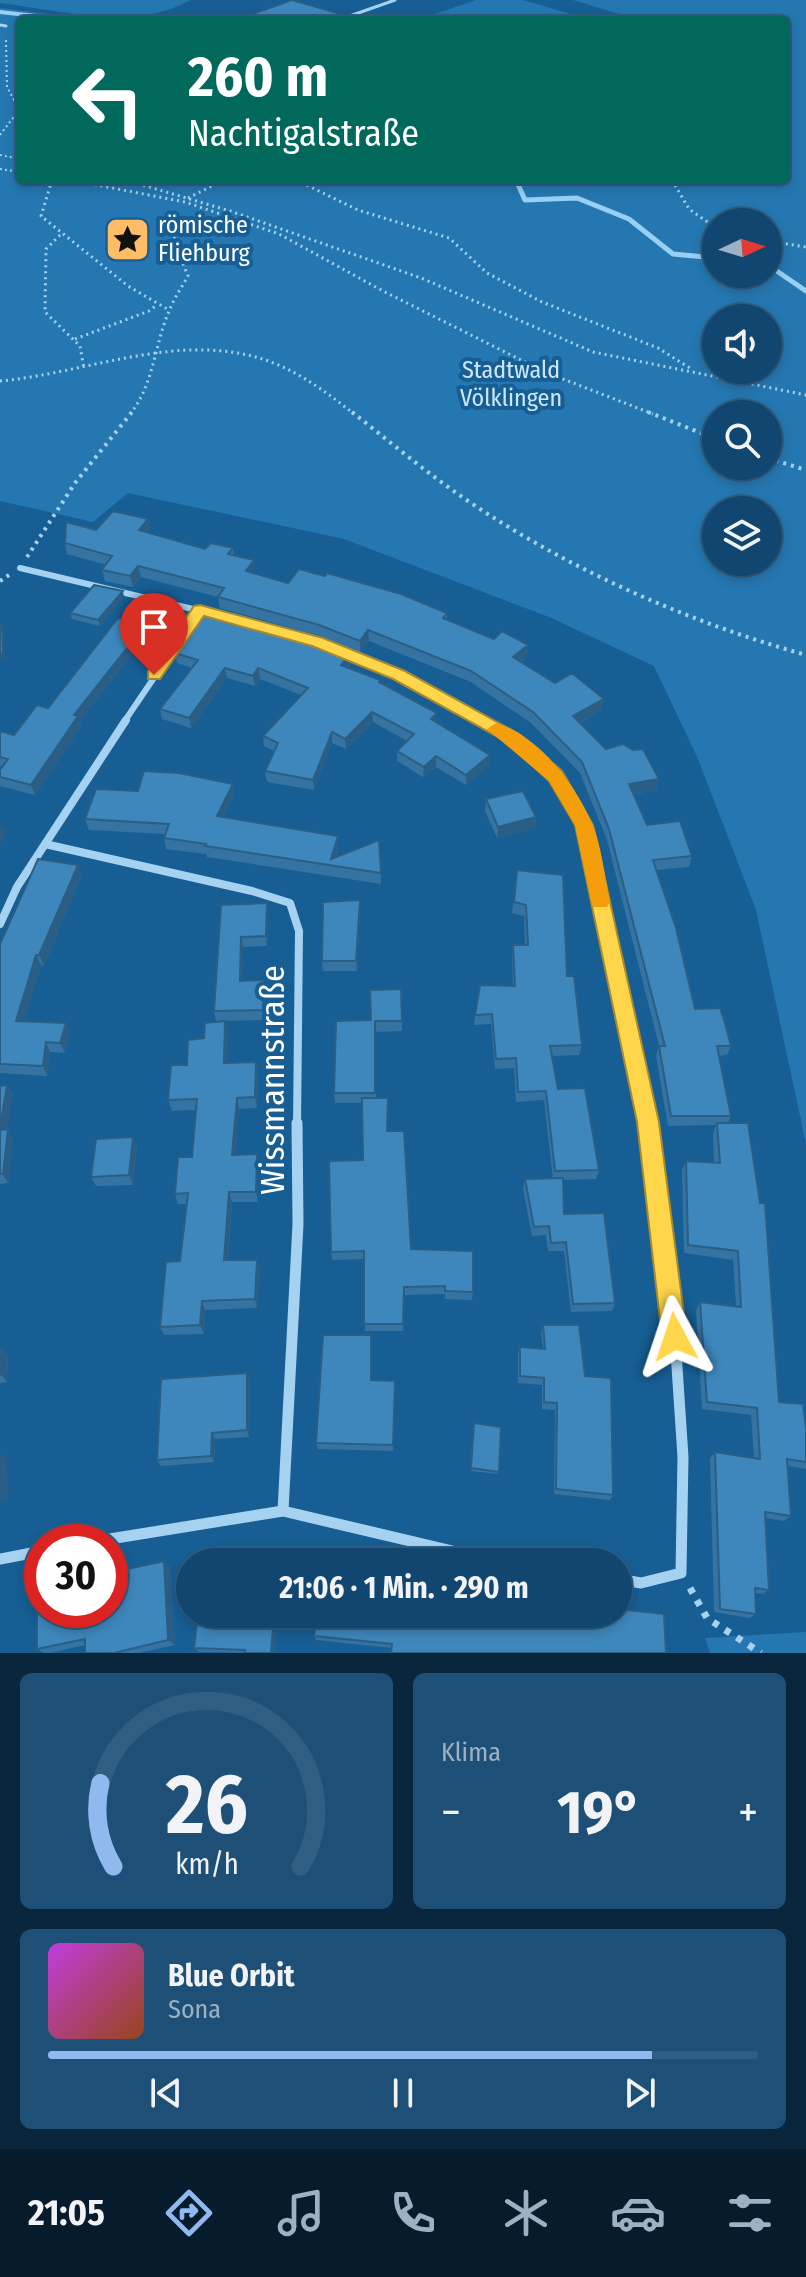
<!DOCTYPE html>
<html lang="de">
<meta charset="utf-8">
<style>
:root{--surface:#10466f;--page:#1e5077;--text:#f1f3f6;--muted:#9cb1c3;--line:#305e82;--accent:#90b9f0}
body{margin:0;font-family:"Fira Sans Condensed",sans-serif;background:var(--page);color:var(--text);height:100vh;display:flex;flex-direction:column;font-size:30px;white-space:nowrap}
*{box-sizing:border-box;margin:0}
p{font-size:26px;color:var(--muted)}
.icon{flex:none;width:44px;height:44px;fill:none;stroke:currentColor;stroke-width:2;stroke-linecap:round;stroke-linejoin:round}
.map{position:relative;height:1653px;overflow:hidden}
.panel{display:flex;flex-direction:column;gap:20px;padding:20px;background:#09263d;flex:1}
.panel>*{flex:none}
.guide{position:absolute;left:16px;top:16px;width:774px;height:168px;border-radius:8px;box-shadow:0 4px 12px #0003,0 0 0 2px var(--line);background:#00695c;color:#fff;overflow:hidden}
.needle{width:52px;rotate:86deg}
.controls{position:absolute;left:702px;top:208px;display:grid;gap:16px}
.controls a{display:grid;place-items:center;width:80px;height:80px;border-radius:50%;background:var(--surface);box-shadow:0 4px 12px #0003,0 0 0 2px var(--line);font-size:40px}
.speed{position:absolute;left:24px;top:1524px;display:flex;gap:16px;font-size:40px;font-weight:700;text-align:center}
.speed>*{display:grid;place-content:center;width:104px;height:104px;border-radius:50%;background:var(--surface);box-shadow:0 4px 12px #0003,0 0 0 2px var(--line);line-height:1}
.speed .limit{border:12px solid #d22;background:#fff;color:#111}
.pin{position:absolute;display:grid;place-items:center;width:68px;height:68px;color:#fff;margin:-82px -34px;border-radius:50% 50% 50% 0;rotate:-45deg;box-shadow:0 0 8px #0007}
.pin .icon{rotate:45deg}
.me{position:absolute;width:88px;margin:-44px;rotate:355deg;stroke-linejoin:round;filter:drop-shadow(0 0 6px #0008)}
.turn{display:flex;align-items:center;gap:28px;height:168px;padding:0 40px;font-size:36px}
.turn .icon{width:104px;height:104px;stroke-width:2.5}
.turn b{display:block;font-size:56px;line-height:68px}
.big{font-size:60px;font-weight:700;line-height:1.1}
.panel .tile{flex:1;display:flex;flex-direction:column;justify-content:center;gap:12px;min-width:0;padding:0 28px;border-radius:12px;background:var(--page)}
.panel .dial{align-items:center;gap:0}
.dial svg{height:208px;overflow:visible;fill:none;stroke:var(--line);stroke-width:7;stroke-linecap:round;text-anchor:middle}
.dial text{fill:var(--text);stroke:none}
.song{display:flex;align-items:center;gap:24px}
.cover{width:96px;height:96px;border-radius:12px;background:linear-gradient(135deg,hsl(290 70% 55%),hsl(20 70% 35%))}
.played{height:8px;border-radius:4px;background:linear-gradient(90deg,var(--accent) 85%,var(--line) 85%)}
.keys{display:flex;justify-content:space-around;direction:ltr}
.heat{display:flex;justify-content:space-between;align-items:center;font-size:44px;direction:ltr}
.panel .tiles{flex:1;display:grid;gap:20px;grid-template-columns:1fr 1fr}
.tile:last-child{grid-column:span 2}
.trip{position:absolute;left:176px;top:1548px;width:456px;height:80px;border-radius:40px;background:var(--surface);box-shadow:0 4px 12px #0003,0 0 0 2px var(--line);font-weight:700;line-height:80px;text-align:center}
.tab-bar{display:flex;height:128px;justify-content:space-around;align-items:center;background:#061c2c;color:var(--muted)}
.tab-bar .icon{width:56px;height:56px}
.tab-bar .active{color:var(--accent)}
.tab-bar b{font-size:36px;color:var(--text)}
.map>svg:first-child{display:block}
.green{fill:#2577b1;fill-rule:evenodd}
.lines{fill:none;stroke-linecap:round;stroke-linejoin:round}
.stream-far1{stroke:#98cff4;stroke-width:4}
.stream{stroke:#98cff4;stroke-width:5}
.path-far3{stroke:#a6d2f1;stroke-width:2;stroke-dasharray:2 3;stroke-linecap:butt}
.path-far2{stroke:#a6d2f1;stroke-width:3;stroke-dasharray:2 4;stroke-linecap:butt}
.path-far1{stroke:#a6d2f1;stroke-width:4;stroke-dasharray:3 5;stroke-linecap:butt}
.path{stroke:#a6d2f1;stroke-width:7;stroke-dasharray:6 8;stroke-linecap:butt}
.service{stroke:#a6d2f1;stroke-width:3}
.minor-far2{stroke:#a6d2f1;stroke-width:6}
.minor-far1{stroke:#a6d2f1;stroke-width:8}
.minor{stroke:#a6d2f1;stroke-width:11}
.wall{fill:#3574a2}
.shaded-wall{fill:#2b5e84}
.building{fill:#3e87bc;stroke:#2b5e84;stroke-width:2}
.route{fill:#ffd54a;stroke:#a68a30;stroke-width:2}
.slow{fill:#f59e0b}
.labels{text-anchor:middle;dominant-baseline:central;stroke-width:8;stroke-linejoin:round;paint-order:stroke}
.far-poi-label{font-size:24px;fill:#fff;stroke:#165e94;text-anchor:start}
.far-park-label{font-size:24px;fill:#cde8fc;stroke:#165e94}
.near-street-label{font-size:34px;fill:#fff;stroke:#165e94}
</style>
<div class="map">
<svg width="806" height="1653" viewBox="0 0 806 1653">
<rect width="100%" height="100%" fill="#165e94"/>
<path class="green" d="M0 0H190C137 32 58 10 0 3Z
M476 0H523L591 20 423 18Z
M573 0H806V1144L756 910 698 759 654 666 549 617 344 539 128 493 93 522 0 501V8L102 20H20V180H786V20H639ZM716 222H768V274H716ZM716 318H768V370H716ZM716 414H768V466H716ZM716 510H768V562H716Z
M806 1632V1653H710L705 1638Z"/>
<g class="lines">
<path class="stream-far1" d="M0 12 71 20"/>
<path class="stream" d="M516 180 525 200 577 198 629 219 673 254 716 258
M768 265 806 291"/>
<path class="path-far3" d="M6 40 7 87 20 111
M0 135 19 110
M0 155 20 159
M0 169 20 172"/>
<path class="path-far2" d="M52 180 41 216 128 286 169 310
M71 180 185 202 279 234 383 291 545 372 653 414
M126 180 230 211 421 278 593 352 806 395
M296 180 358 210 449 238 487 273 542 302 658 348 693 370
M672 180 689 209 716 228
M188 198 224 180
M60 235 46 249 45 312 80 346 84 369
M768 241 806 247
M75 339 149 311 157 305
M0 381C89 373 183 329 271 362 302 374 329 394 354 414
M130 414C155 383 154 344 170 309 174 298 182 287 188 276L173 238 203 209"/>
<path class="path-far1" d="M352 412C390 442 428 474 468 501 572 571 686 621 806 655
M648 412 716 439
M768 458 806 470
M27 557 75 483 132 412
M0 581 9 575"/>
<path class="path" d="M690 1588 707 1618 761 1653"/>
<path class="service" d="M333 15 350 20
M344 18 395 0
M0 25 6 26"/>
<path class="minor-far2" d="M20 568 218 615
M345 653 399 675 483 722
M124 722 200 610"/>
<path class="minor-far1" d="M480 720 513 738 556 776 584 825 648 1125
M45 844 252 891 290 903 299 931 297 1125
M0 924 17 887 126 720"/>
<path class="minor" d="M283 1511 298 1224 297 1123
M91 1542 283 1511 499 1562
M0 1559 42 1551
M618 1579 641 1583 681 1573 683 1457 673 1307 648 1123"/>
</g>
<path class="wall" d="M148 519 150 530 148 533 205 549 233 548 234 555 255 571 254 573 288 583 447 613V619L527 656 520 662 555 683 604 699 602 710 580 723 606 749 659 779 656 790 634 794 647 825 692 856 689 867 657 870 695 1009 731 1046 727 1055 719 1056 731 1116 728 1123 779 1402 806 1428V1469L788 1466 791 1516 784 1521 765 1518 769 1590 763 1594 755 1593 756 1614 749 1618 714 1612 710 1458 715 1452 754 1458 751 1415 702 1409 696 1310 700 1302 736 1306 733 1260 684 1253 682 1170 686 1161 714 1163 713 1133 716 1125 668 1126 656 1056 659 1046 607 840 580 773 531 723 471 682 369 641 360 652 320 636 220 608 218 597 141 577 133 587 105 581 102 570 106 565 67 554 65 543 96 530Z
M124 597 100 626 72 619 70 613Z
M146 624 148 634 80 721 81 726 35 795 0 786V770L2 767 0 766V731L14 735Z
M352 651V662L348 668 380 680V683L437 713V723L490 755 489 765 466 785 436 767 423 777 397 761V751L407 741 373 722 346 749 332 743 314 790 267 782 265 771 274 751 264 746 263 736 301 695 260 679 255 686 227 678 191 728 162 719 160 709 192 668 177 663 175 653Z
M138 791 234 795 223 817 339 847 336 857 379 840 381 884 207 857 206 854 166 849 164 838 165 834 89 830 85 819Z
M486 799 536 817 535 829 497 838 485 811Z
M78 865 82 875 44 966 41 965 24 1021 70 1033 65 1053 50 1052 47 1076 0 1073V944Z
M517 870 567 976 582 1045 579 1055 552 1056 558 1089 599 1170 596 1179 563 1180 564 1214 615 1303 612 1311 571 1312 564 1251H548L546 1235 532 1236 523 1189 525 1179H553L544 1100 516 1102 514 1068 495 1069 491 1024 474 1025 475 1015 513 986 512 955 513 945H525L524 916 512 913Z
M267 903 268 914 267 946 243 947 242 981 266 990 265 1020 216 1021 214 1011 221 905Z
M360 910 357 971H323L322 961Z
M401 989 402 1031 375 1032 376 1098 388 1131 411 1249 473 1292 472 1300 445 1299V1294L404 1295 403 1331H365L364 1259 332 1260 331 1252 363 1160 362 1103H335L334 1093 371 1020Z
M225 1021 228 1033 227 1063 258 1073 257 1108 239 1109 235 1155 257 1154 259 1165 258 1202H232L228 1260H257L260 1269 257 1308 205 1310 204 1334 164 1335 160 1327 180 1261 186 1204H178L175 1194 192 1157 196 1110 172 1111 168 1100 187 1065 204 1038Z
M7 1085 13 1095 7 1129 13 1139 8 1183 0 1184V1086Z
M133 1137 137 1147 133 1185 96 1186 91 1177Z
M543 1325 585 1376 613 1495 610 1500 554 1494 555 1410 542 1409V1385L518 1383V1354L520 1347 543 1349 541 1332Z
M0 1349 8 1356 7 1382 0 1383Z
M250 1380 249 1437 215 1439 214 1462 161 1466 157 1460Z
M372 1380 395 1381 393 1451 318 1449 316 1443Z
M474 1423 499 1472 498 1474 471 1471Z
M164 1561 170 1567 175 1645 139 1653H85V1645L50 1653H44L37 1649Z
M277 1614 274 1653 199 1652 194 1648Z
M618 1614 392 1648 316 1640 314 1636Z"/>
<path class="shaded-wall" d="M341 14V20H324Z
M148 519 150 530 141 541 139 530Z
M254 560 255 571 247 582 246 571Z
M138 566 141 577 133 587 130 576Z
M123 591 124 597 100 626 98 620Z
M146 624 148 634 80 721 81 726 35 795 31 785 74 715Z
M2 625 4 631 5 658 0 659Z
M368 630 369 641 360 652V641Z
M528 645 527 656 512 668 513 657Z
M352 651V662L342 675 341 665Z
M225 668 227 678 191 728 189 718Z
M258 668 260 679 255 686 253 676Z
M604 699 602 710 572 727 573 716Z
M372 712 373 722 346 749 345 739Z
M437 713V723L431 719Z
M332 732V743L314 790 313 780Z
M490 755 489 765 466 785V775Z
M436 756V767L423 777 424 767Z
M659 779 656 790 627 795 629 784Z
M233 784 234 795 219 827 217 816Z
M536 817 535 829 497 838 498 827Z
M1 823 6 835 0 844V825Z
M338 836 339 847 333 866 331 859Z
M78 865 82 875 44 966 39 955Z
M360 900V910L357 971 356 961Z
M267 903 268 914 267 946 266 936Z
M241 937 243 947 242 991 240 981Z
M36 955 41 965 21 1031 16 1021Z
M265 980 266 990 265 1020 263 1010Z
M225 1021 228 1033 227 1075 224 1063Z
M66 1023 70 1033 65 1053 60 1043Z
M46 1042 50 1052 47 1076 43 1066Z
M256 1062 258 1073 257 1108 255 1097Z
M7 1085 13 1095 6 1140 0 1130Z
M237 1098 239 1109 235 1166 232 1155Z
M8 1129 13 1139 8 1183 3 1174Z
M133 1137 137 1147 133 1185 129 1175Z
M257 1154 259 1165 258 1202 256 1192Z
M229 1192 232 1202 227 1270 224 1260Z
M257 1260 260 1269 257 1308 255 1299Z
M202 1301 205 1310 204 1334 200 1325Z
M2 1348 8 1356 7 1382 1 1374Z
M247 1373 250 1380 249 1437 247 1430Z
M212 1433 215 1439 214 1462 211 1456Z
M0 1453 7 1459 8 1500 0 1502Z
M164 1561 170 1567 175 1645 168 1640Z
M274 1614H277L274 1653H271Z"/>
<path class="building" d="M292 0 341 14 324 20H235Z
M113 511 148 519 139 530 205 549 211 543 233 548 228 554 254 560 246 571 288 583 299 569 325 576 327 573 401 594 447 613 443 618 494 639 502 631 528 645 513 657 555 683 572 673 604 699 573 716 606 749 623 744 633 750 643 749 659 779 629 784 647 825 680 821 692 856 653 860 676 928 695 1009 720 1008 725 1023 731 1046H717L731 1116H671L659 1046H665L609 829 582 762 533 712 471 671 368 630 360 641 319 625 218 597 224 588 138 566 130 576 102 570 112 556 65 543 66 522 96 530Z
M94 585 123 591 98 620 70 613Z
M210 608 315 637 352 651 341 665 380 680 379 682 437 713 431 719 490 755 466 775 436 756 424 767 397 751 414 734 372 712 345 739 332 732 313 780 265 771 278 743 263 736 308 688 258 668 253 676 225 668 189 718 160 709 198 660 175 653Z
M118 618 146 624 74 715 78 716 31 785 0 777V770L8 759 0 757V731L14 735 37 705 48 708Z
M0 625H2L3 652 0 653Z
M144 771 179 773 233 784 217 816 338 836 331 859 379 840 381 873 205 846 206 844 164 838 169 824 85 819 96 789 138 791Z
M523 791 536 817 498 827 486 799Z
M38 859 78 865 39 955H36L16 1021 66 1023 60 1043 46 1042 43 1066 0 1064V944Z
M517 870 563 875 567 976H574L582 1045 550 1046 558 1089 585 1088 599 1170 555 1171 546 1091 518 1092 516 1058 496 1059 492 1014 475 1015 480 985 515 986 513 945H528L526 905 514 902Z
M360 900 356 961H322L323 902Z
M267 903 266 936 241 937 240 981 265 980 263 1010 214 1011 221 905Z
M401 989 402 1021H375V1093H334L336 1021 371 1020 370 990Z
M225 1021 224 1063 256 1062 255 1097 237 1098 232 1155 257 1154 256 1192H229L224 1260H257L255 1299 202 1301 200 1325 160 1327 166 1262 180 1261 188 1193 175 1194 178 1157H192L197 1099 168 1100 171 1065H187L188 1040 204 1038 205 1023Z
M7 1085 0 1129V1086Z
M362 1098H388L387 1131H404L411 1249 473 1251V1292L445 1291V1286L404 1287 403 1324H364V1251L331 1252 329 1161 363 1160Z
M717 1123H748L760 1203H765L779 1402 803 1404 806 1428V1462L787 1459 791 1516 765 1512 769 1590 755 1588 756 1614 720 1609 715 1452 760 1459 757 1408 707 1402 700 1302 741 1307 738 1251 688 1245 686 1161 720 1163Z
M8 1129 3 1174H0V1130Z
M133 1137 129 1175 91 1177 96 1139Z
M563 1178 564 1214 604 1213 615 1303 573 1304 566 1242 551 1243 549 1226 534 1227 525 1179Z
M543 1325H579L585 1376 611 1378 613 1495 556 1489 557 1403 544 1402V1378L520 1376V1347L545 1349Z
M323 1335H371V1380L395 1381 393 1445 316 1443Z
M2 1348 1 1374 0 1375V1349Z
M247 1373V1430L212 1433 211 1456 157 1460 161 1379Z
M474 1423 501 1427 499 1472 471 1468Z
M0 1453 1 1495H0Z
M323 1552 379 1558V1562H322Z
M205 1554 278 1555V1562H204Z
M164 1561 168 1640 114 1653H85V1639L37 1649V1590L42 1589V1610H110V1573Z
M618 1609 664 1614 666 1653H391L392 1644 314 1636 317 1614H618Z
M198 1614H274L271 1653H245V1650L194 1648Z"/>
<path class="route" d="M200 605 323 638 405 671 519 734 562 771 593 825 659 1122 687 1337 683 1346 675 1350 666 1346 662 1337 637 1122 575 825 549 781 507 742 393 679 312 646 204 616 160 679H148V671L194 606Z"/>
<path class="slow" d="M496 723C539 736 574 783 592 823 602 846 604 876 610 901L607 907H593L591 901 575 825 549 781 487 729Z"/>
<defs>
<symbol id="sight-square" viewBox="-11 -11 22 22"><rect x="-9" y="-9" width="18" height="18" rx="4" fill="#ffbe66" stroke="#165e94"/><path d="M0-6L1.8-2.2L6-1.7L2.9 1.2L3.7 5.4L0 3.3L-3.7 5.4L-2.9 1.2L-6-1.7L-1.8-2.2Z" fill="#111"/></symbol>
</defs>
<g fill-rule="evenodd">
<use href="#sight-square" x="102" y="214" width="51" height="51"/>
</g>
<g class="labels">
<g class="far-poi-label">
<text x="158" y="225">römische<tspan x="158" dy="28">Fliehburg</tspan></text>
</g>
<g class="far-park-label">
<text x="511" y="370">Stadtwald<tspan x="511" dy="28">Völklingen</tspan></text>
</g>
<g class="near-street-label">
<text transform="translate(272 1080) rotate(-90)">Wissmannstraße</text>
</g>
</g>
</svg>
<div class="controls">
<a><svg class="needle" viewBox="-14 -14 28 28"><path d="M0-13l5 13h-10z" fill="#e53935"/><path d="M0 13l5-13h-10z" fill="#9cb1c3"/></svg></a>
<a><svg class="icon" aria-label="sound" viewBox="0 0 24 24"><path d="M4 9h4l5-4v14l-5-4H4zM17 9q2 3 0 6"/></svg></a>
<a><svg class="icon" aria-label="search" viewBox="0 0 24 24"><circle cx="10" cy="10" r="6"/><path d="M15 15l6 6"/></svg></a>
<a><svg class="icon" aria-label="layers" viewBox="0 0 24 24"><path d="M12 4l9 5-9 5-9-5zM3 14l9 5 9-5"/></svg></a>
</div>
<div class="speed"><div class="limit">30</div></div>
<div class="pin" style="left:154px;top:675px;background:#d93025"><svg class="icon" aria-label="arrive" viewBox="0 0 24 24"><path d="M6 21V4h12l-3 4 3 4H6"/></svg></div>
<svg class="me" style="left:675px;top:1337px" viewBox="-20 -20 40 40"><path d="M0-17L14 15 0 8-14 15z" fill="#ffd54a" stroke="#fff" stroke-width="4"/></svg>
<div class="trip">21:06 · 1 Min. · 290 m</div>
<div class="guide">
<div class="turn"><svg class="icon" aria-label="left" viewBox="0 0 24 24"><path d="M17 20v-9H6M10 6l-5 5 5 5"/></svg><div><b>260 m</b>Nachtigalstraße</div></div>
</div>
</div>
<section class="panel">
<div class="tiles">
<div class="tile dial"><svg viewBox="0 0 100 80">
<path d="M14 69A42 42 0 1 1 86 69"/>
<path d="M14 69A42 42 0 0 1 9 37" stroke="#90b9f0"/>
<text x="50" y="56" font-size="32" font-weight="700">26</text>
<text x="50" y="72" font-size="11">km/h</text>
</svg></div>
<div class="tile"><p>Klima</p>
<div class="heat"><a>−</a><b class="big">19°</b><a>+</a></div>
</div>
<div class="tile">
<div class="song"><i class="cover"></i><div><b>Blue Orbit</b><p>Sona</p></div></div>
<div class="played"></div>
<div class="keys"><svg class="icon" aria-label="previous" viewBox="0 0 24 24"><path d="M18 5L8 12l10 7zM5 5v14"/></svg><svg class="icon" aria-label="pause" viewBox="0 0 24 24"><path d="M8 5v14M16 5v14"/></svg><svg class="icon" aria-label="next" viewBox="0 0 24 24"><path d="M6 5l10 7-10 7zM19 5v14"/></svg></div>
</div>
</div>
</section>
<nav class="tab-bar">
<b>21:05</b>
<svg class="icon active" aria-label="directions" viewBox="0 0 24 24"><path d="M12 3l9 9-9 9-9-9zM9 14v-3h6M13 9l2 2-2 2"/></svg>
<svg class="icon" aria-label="music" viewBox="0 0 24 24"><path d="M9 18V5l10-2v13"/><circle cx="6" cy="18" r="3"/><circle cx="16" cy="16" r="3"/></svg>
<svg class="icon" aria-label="phone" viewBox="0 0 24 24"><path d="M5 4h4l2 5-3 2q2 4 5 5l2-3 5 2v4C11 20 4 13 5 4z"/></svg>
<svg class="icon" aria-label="climate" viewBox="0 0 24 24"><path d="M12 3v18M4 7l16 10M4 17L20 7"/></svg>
<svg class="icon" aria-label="car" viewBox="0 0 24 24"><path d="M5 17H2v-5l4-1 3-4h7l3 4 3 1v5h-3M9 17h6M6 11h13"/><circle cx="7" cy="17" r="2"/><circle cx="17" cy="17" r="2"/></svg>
<svg class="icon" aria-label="filters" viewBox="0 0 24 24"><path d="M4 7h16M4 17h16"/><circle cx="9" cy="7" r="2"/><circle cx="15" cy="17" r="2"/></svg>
</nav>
